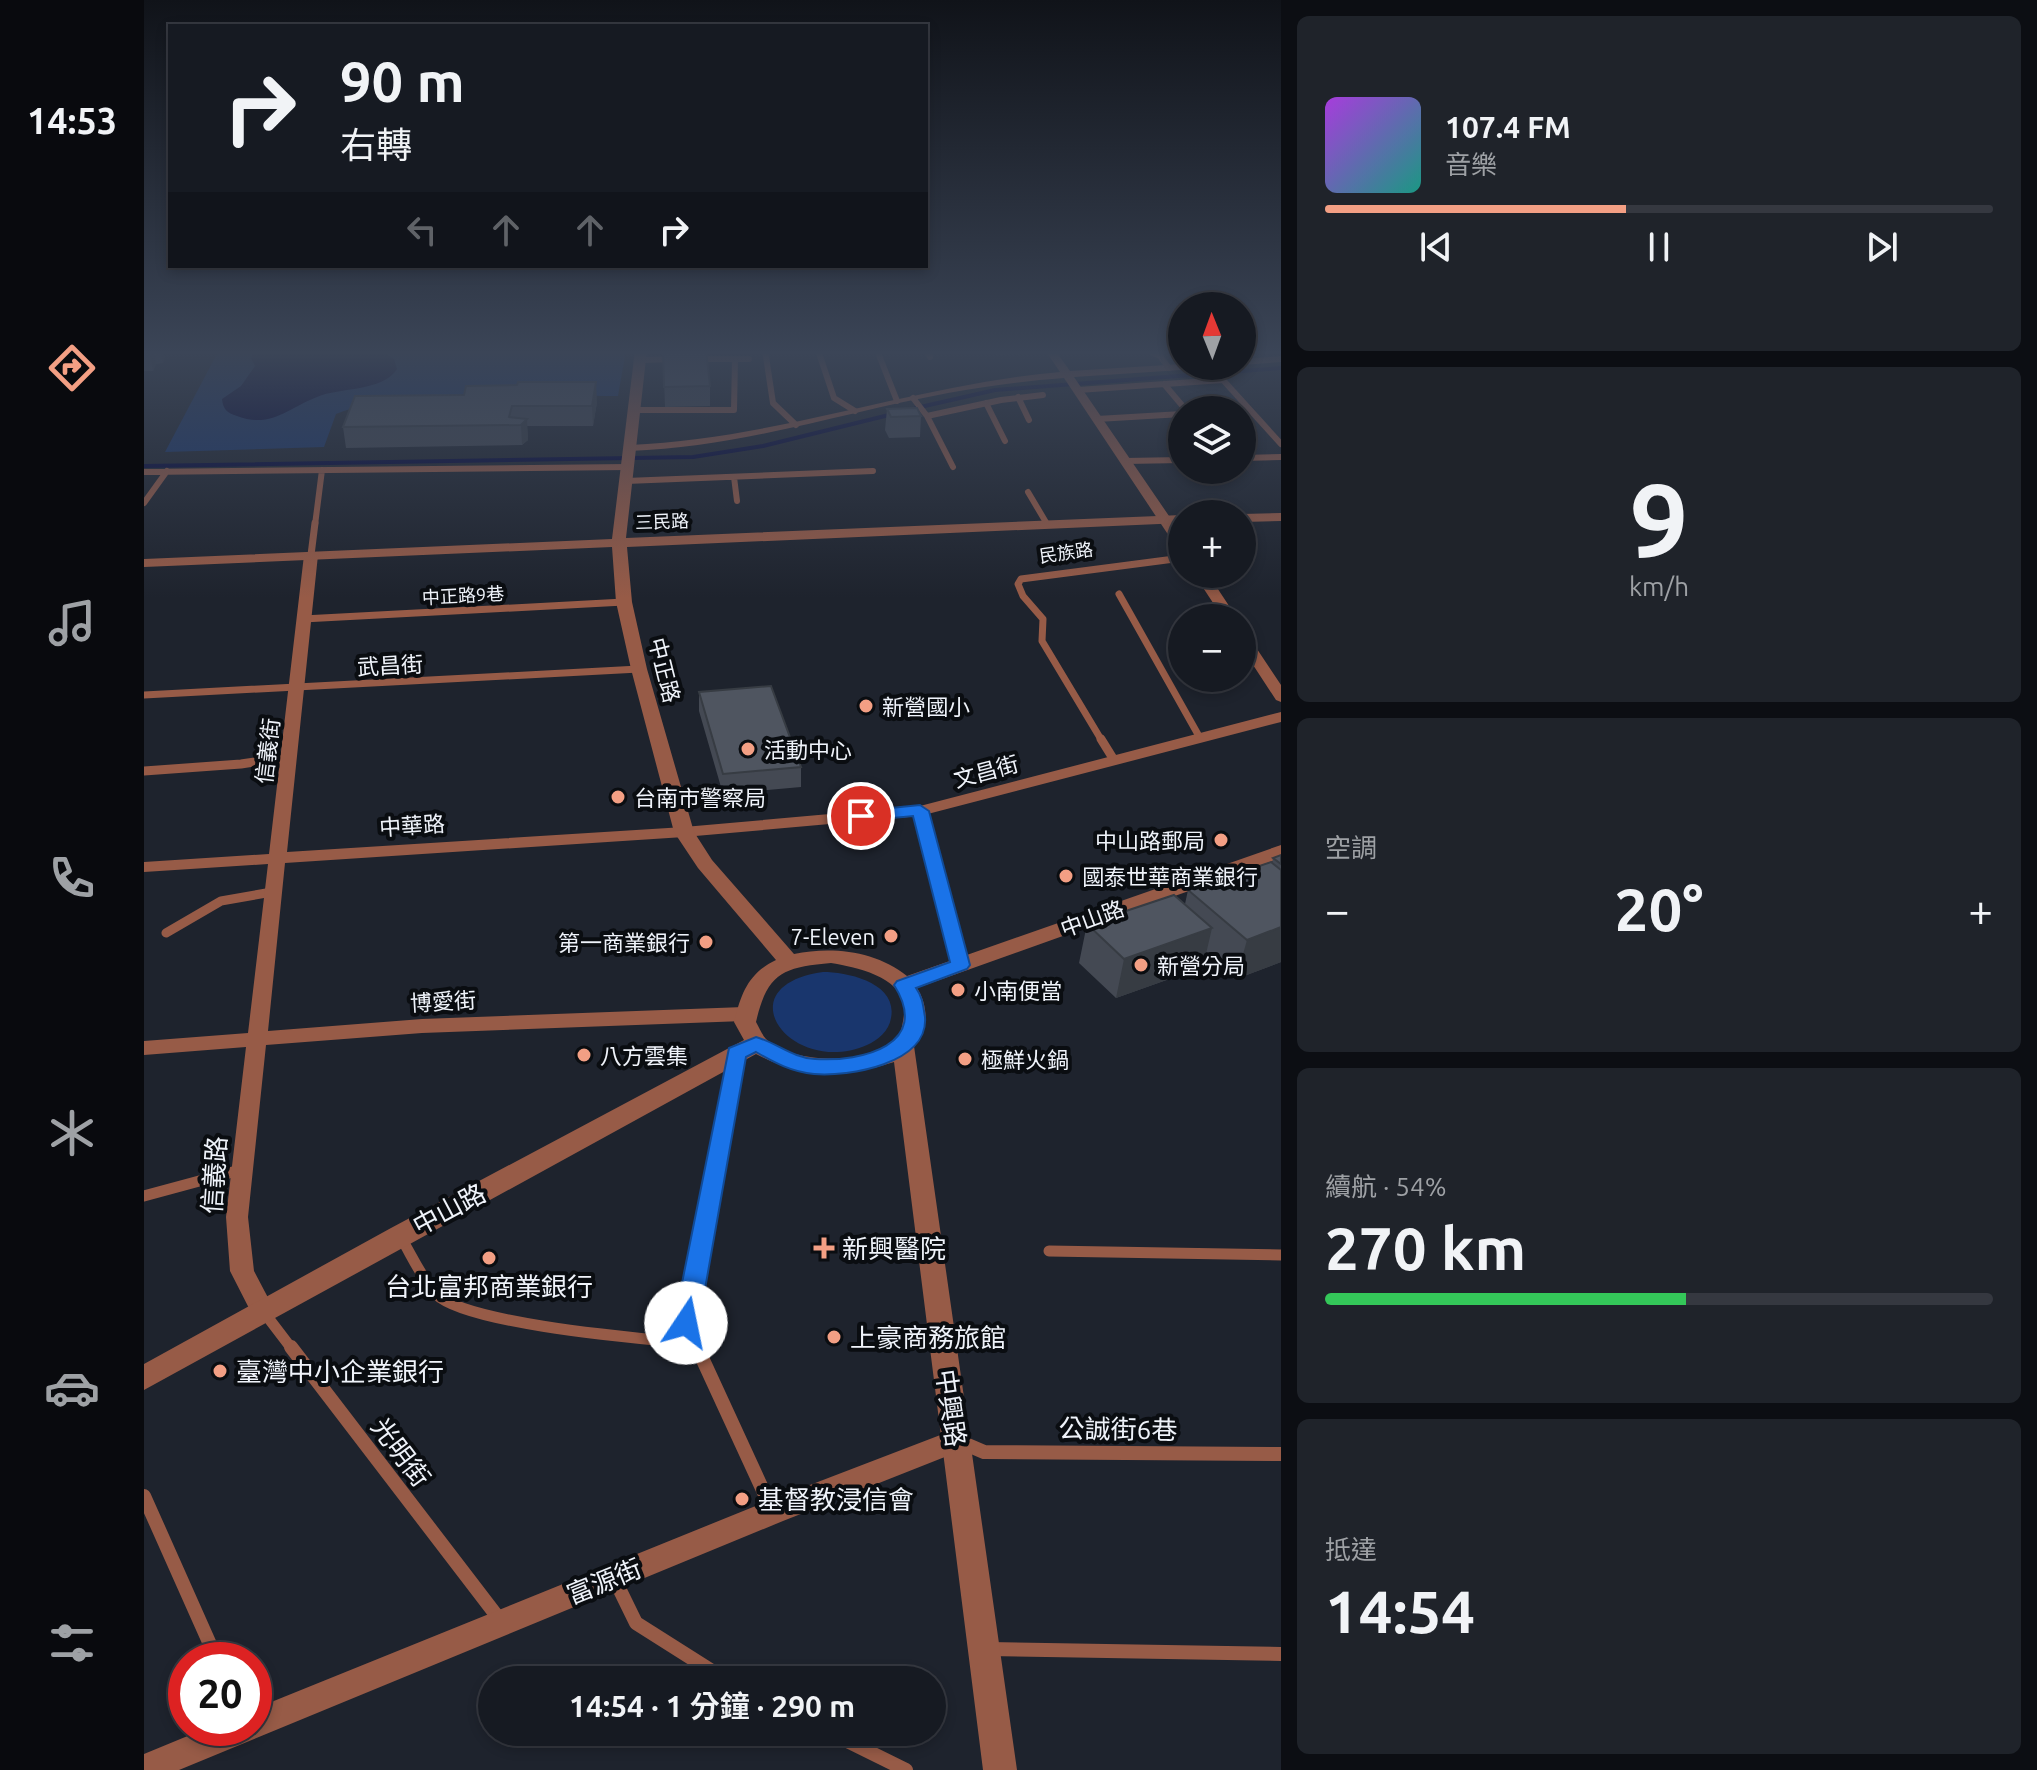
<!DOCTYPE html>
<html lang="zh-TW">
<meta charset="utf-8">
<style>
:root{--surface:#161a22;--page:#1f232a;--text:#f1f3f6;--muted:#9ea1a5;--line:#353840;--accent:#f39f84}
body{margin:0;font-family:Ubuntu,"Noto Sans TC",sans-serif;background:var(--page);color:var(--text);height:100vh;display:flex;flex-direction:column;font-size:30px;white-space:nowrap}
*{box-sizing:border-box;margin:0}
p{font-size:26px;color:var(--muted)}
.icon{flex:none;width:44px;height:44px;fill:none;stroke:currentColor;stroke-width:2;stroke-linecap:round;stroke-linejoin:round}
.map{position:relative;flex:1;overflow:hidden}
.sheet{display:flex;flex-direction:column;gap:16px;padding:16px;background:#0c0e13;width:756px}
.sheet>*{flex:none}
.top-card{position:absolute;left:24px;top:24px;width:760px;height:244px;border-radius:0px;box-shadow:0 4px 12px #0003,0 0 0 2px var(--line);background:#161a22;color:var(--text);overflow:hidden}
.needle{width:52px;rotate:359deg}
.fabs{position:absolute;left:1024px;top:292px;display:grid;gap:16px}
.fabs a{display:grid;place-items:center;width:88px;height:88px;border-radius:50%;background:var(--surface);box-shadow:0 4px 12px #0003,0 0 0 2px var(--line);font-size:40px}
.speed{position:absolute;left:24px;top:1642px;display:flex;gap:16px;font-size:40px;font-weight:700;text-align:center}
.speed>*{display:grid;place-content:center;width:104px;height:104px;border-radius:50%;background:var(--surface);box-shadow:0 4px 12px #0003,0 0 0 2px var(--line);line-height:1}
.speed .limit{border:12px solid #d22;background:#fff;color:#111}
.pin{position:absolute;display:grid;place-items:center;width:68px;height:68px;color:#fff;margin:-34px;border:4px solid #fff;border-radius:50%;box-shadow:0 2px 8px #0007}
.me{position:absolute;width:88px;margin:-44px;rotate:11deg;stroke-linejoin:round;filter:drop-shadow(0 0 6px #0008)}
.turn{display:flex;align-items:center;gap:28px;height:168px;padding:0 40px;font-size:36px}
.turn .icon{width:104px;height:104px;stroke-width:2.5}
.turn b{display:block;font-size:56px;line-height:68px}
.lanes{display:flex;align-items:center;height:76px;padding:0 40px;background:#0003;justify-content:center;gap:40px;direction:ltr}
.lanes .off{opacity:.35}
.big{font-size:60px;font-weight:600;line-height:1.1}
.sheet .widget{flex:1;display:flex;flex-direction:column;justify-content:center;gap:12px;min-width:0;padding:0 28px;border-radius:12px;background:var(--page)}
.sheet .dial{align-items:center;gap:0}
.dial b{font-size:104px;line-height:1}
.song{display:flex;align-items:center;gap:24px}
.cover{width:96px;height:96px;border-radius:12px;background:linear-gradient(135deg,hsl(280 70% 55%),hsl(170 70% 35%))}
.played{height:8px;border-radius:4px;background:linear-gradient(90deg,var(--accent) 45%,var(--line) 45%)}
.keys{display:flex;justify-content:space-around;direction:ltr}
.heat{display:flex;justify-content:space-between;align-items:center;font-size:44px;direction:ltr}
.charge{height:12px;border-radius:6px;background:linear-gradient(90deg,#34c759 54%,var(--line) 0)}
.trip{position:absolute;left:334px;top:1666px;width:468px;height:80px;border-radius:40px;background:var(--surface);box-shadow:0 4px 12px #0003,0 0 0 2px var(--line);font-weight:600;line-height:80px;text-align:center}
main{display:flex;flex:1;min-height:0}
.dock{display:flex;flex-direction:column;width:144px;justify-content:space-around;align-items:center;background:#090a0e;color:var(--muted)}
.dock .icon{width:56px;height:56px}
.dock .current{color:var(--accent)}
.dock b{font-size:36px;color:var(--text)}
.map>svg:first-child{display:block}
.green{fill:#19366d}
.water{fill:#000339}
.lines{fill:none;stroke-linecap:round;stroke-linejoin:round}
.stream{stroke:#000339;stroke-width:4}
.service-far4{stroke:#975b47;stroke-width:6}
.service-far3{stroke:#975b47;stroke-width:7}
.service-far2{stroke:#975b47;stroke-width:9}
.service-far1{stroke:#975b47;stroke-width:11}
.service{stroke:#975b47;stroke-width:14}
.minor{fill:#975b47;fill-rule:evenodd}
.tertiary{fill:#975b47;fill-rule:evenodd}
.wall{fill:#444953}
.shaded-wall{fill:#373c43}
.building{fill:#4f5560;stroke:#373c43;stroke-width:2}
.route{fill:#1a73e8;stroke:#114b97;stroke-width:2}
.poi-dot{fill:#f39f84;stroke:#0a0d11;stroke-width:3}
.labels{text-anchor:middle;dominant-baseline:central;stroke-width:8;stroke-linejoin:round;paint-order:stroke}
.far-street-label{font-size:18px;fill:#eff3fa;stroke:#0a0d11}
.street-label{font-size:22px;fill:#eff3fa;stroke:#0a0d11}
.poi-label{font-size:22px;fill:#eff3fa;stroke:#0a0d11;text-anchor:start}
.near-street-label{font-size:26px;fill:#eff3fa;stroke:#0a0d11}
.near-poi-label{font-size:26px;fill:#eff3fa;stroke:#0a0d11;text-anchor:start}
</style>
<main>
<nav class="dock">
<b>14:53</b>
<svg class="icon current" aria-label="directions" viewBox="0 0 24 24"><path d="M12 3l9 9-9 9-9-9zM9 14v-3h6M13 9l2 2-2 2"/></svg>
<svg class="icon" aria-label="music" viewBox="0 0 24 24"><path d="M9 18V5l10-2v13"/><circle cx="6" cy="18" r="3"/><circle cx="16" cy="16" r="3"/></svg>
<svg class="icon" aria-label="phone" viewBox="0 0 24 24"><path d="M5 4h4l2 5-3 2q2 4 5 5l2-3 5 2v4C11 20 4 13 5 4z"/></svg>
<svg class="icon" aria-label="climate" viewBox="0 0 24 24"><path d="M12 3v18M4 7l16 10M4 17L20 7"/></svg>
<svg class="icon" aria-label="car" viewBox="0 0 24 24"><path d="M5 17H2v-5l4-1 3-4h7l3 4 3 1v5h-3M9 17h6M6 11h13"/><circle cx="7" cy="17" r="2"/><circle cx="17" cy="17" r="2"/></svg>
<svg class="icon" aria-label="filters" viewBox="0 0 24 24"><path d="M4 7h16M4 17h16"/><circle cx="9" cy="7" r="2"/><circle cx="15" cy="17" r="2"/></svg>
</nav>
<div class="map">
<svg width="1137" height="1770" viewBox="0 0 1137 1770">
<rect width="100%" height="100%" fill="#1e232d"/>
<path class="green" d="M75 350H482L474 396C393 396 265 385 192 414L180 447 21 452Z
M679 972C704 972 754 983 747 1018 745 1031 734 1040 723 1045 647 1078 579 986 679 972Z"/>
<path class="water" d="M111 350H236L250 359 253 369C238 392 196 387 173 397 144 408 127 429 93 416 83 413 79 409 78 399L97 386 111 366 107 358Z"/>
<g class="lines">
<path class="stream" d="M772 408 851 390 1137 368
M0 466 549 457 619 446 749 414"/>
<path class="service-far4" d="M621 350 629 403 652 425
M674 350 690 398 711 411
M733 350 753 401
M783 350 786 357
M1003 350 1016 356 1025 368
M551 359H605
M496 360 529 359
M1020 384 1042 410
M934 390 1079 380 1137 444
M874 397 885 420
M769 398 783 416 809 467
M842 403 861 441
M492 410H590L591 359
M783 416 857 400 899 395
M953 419 1038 414
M1098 458 1137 457
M981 461 1038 460
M0 472 484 467
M590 477 593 501
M482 481 729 471
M884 492 903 524
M0 503 23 471
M171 525 178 470"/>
<path class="service-far3" d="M167 555 171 523
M975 594 1056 738
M159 619 480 602
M0 695 495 669
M958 741 898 641 899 619 879 596 874 584 877 579 1038 558"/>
<path class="service-far2" d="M957 739 970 760
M0 771 97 764 144 757
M776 811 816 965
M22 933 77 901 128 892"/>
<path class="service-far1" d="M0 1196 96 1170
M256 1236C267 1254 278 1279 292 1294 323 1325 504 1339 553 1344
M905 1251 1137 1255
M119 1311 148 1349
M554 1349 542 1323 592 1056"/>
<path class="service" d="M147 1347 356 1620
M553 1347 628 1510
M819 1443 840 1452 1137 1454
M0 1496 73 1660
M470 1578 492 1623 582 1680
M844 1649 1137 1654
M685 1732 762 1770"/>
<path class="minor" d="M901 350H911L926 371 1038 364 1057 366 1052 369 930 377 1038 535V549L1033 548 920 378C881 381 843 386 804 393 697 413 596 447 486 451L480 448 486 445C632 439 770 385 916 372Z
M1137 356V362L1098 365V359Z
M167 551 174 555 143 852 540 827 776 806 1137 712V722L776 816 540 837 141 863 124 1031 278 1019 600 1007 607 1009 610 1014 607 1019 600 1021 278 1033 122 1045 104 1217 110 1271 131 1311 128 1318 119 1321 110 1318 86 1271 82 1217 102 1047 0 1055V1041L104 1033 124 864 0 872V862L125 854 160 555Z
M1050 574H1064L1093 618H1079Z
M1098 633 1103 634 1137 685V702L1132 700 1098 648Z
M812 1429 821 1433 825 1441 821 1449 639 1521 35 1770H0V1754L63 1728H110V1709L619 1503Z"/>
<path class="tertiary" d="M491 350H503L482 538 1038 515V523L483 547 488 602 503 669 550 832 568 860 650 954C688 946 732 951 763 976L1137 845V858L773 988C784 1005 786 1031 770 1046L873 1770H839L750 1062C701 1078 658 1079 612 1054L0 1390V1364L247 1228 600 1040 590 1022C597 994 604 973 632 960L554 868 530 832 487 669 472 602 468 547 0 567V559L468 539ZM687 963C711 967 757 976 760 1007 761 1015 758 1025 757 1032 751 1038 745 1046 738 1049 710 1064 645 1062 622 1039 618 1035 615 1027 612 1022 623 974 638 967 687 963Z
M1137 513V521L1098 522V514Z"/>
</g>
<path class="wall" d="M0 350H20L21 357 19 363 12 364 9 371H0Z
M519 350 566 386V406L521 407Z
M838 350H894L884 354 857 355 840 353Z
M320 395 453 402 449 426H383L384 440 378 445 202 448 199 427Z
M743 409 777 416 776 437 745 438 741 430Z
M555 692 657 767V787L579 794 555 711Z
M1137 855V962L1092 979 1062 952 1059 967 972 998 935 963 943 924 1041 904 1044 890 1128 863 1129 858Z"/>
<path class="shaded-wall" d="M5 350H10L12 364 9 371Z
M16 350H20L21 357 19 363Z
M452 382 453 402 449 426 448 406Z
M383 419 384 440 378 445 377 425Z
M1137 927V962L1092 979 1103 940Z
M1068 928 1059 967 972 998 980 959Z"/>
<path class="building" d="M519 350H562L566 386 520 387Z
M374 382H452L448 406H368L365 417 383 419 377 425 199 427 211 396 320 395 322 386 373 385Z
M773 408 777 416 747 417 743 409Z
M627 686 657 767 579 774 555 692Z
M1137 855V864L1129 858Z
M1127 862 1137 870V927L1103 940 1044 890Z
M1030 895 1068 928 980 959 943 924Z"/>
<linearGradient id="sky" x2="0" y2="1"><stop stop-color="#101319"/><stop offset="0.59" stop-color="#3b4557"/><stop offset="1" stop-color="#3b4557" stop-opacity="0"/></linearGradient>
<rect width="1137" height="598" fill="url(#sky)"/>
<path class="route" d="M776 805 785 811 826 965 823 969 772 988C779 998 779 1006 781 1017 785 1064 704 1077 670 1074 648 1072 631 1063 612 1052L602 1057 555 1323 551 1331 542 1334 534 1331 530 1323 585 1048 612 1037C633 1043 649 1058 671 1059 718 1062 788 1045 750 985L753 981 806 962 769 816 717 821 709 816 717 811Z"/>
<g class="poi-dot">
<circle cx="722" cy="706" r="8"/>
<circle cx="604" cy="749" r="8"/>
<circle cx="474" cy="797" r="8"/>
<circle cx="1077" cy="840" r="8"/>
<circle cx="922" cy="876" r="8"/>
<circle cx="747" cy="936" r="8"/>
<circle cx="562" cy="942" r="8"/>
<circle cx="997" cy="965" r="8"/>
<circle cx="814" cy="990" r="8"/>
<circle cx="440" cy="1055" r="8"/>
<circle cx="821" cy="1059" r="8"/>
<path d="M676 1236h8v8h8v8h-8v8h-8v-8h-8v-8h8z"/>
<circle cx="345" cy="1258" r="8"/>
<circle cx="690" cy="1337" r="8"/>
<circle cx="76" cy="1371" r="8"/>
<circle cx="598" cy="1499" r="8"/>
</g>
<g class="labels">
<g class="far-street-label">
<text transform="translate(518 521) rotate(-2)">三民路</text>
<text transform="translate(922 552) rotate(-8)">民族路</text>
<text transform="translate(319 595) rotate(-3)">中正路9巷</text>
</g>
<g class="street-label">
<text transform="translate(246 665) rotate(-3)">武昌街</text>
<text transform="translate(521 670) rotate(76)">中正路</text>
<text transform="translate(123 751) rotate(-83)">信義街</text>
<text transform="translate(842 771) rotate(-15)">文昌街</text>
<text transform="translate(268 825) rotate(-4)">中華路</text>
<text transform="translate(948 918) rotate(-20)">中山路</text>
<text transform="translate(299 1001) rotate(-3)">博愛街</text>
</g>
<g class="poi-label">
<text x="738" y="706">新營國小</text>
<text x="620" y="749">活動中心</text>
<text x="490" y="797">台南市警察局</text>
<text x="1061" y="840" text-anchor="end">中山路郵局</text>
<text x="938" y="876">國泰世華商業銀行</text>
<text x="731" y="936" text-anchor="end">7-Eleven</text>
<text x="546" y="942" text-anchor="end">第一商業銀行</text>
<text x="1013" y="965">新營分局</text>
<text x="830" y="990">小南便當</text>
<text x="456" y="1055">八方雲集</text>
<text x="837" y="1059">極鮮火鍋</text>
</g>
<g class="near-street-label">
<text transform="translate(70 1175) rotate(-86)">信義路</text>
<text transform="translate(305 1209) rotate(-28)">中山路</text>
<text transform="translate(807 1408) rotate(82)">中興路</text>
<text transform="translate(974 1429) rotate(1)">公誠街6巷</text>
<text transform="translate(257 1452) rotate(53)">光明街</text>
<text transform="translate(460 1581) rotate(-22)">富源街</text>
</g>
<g class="near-poi-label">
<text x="698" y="1248">新興醫院</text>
<text x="345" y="1286" text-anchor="middle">台北富邦商業銀行</text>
<text x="706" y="1337">上豪商務旅館</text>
<text x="92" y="1371">臺灣中小企業銀行</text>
<text x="614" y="1499">基督教浸信會</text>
</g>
</g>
</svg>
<div class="fabs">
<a><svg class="needle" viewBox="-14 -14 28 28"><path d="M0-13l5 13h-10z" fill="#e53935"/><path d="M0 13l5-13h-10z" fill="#9ea1a5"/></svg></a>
<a><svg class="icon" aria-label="layers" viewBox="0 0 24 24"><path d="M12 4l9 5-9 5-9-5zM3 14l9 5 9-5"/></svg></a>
<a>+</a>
<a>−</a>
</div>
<div class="speed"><div class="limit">20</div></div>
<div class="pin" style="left:717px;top:816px;background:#d93025"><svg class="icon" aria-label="arrive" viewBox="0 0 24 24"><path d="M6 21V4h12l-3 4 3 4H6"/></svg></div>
<svg class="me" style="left:542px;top:1323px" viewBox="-20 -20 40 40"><circle r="19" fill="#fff"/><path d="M0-13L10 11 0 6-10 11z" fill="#1a73e8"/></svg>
<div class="trip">14:54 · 1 分鐘 · 290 m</div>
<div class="top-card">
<div class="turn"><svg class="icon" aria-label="right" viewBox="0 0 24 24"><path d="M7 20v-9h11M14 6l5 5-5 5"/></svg><div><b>90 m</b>右轉</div></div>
<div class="lanes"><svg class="icon off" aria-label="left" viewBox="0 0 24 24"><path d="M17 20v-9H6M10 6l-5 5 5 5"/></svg><svg class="icon off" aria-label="ahead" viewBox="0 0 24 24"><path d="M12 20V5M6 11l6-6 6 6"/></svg><svg class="icon off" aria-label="ahead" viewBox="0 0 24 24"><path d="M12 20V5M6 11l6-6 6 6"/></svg><svg class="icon" aria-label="right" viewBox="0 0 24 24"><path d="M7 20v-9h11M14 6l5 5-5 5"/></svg></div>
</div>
</div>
<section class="sheet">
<div class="widget">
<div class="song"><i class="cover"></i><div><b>107.4 FM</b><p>音樂</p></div></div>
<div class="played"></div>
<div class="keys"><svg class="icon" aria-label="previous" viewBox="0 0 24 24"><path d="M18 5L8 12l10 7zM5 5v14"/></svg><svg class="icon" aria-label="pause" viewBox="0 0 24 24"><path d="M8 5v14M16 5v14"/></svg><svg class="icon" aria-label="next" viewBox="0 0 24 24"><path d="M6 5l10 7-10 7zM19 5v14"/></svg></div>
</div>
<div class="widget dial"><b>9</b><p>km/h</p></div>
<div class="widget"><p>空調</p>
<div class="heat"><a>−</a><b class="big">20°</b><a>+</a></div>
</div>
<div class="widget"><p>續航 · 54%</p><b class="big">270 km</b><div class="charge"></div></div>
<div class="widget"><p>抵達</p><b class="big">14:54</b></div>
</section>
</main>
